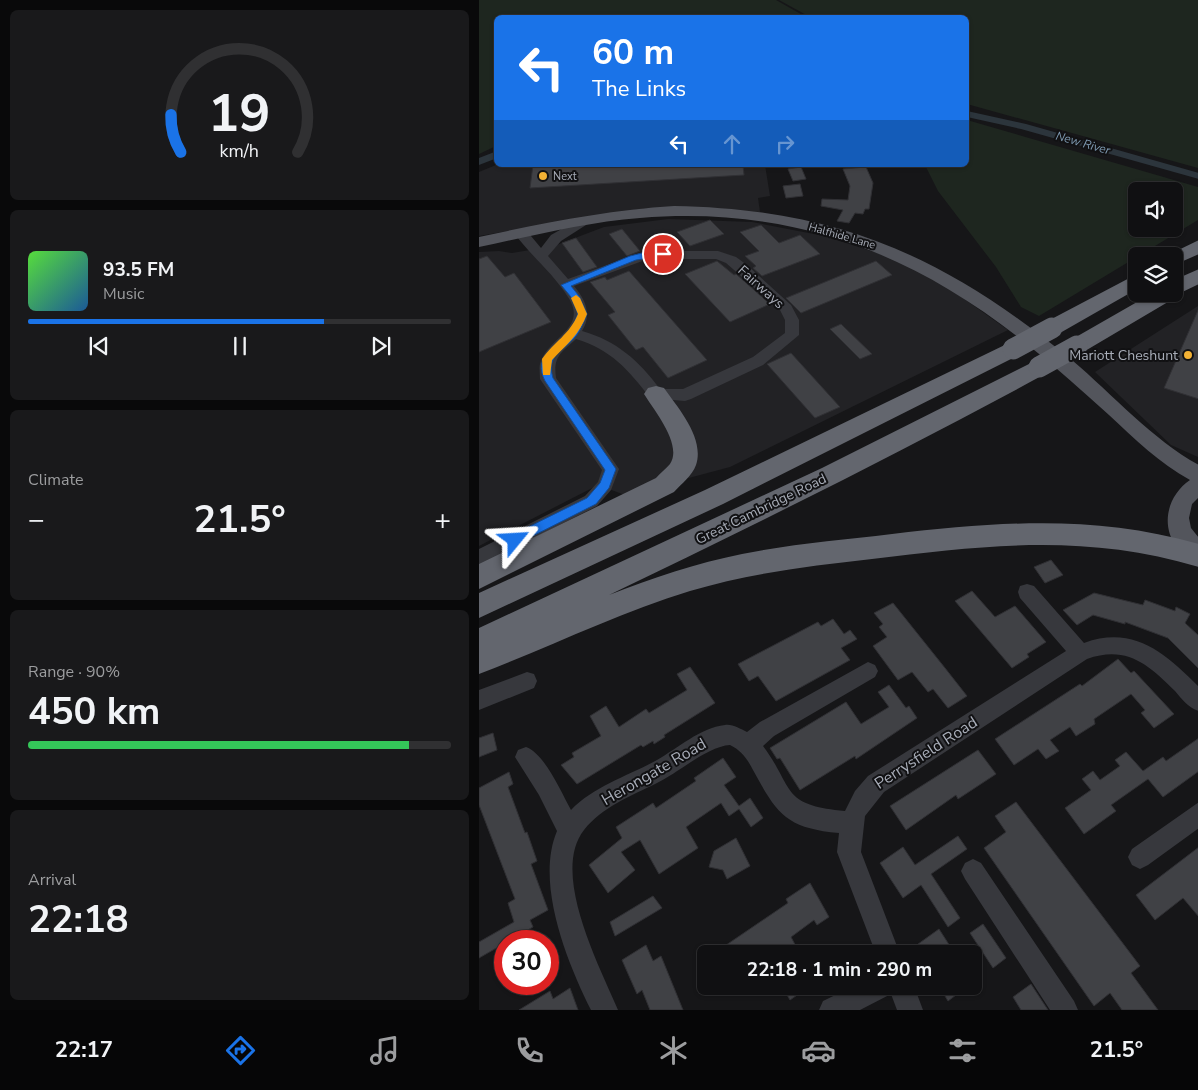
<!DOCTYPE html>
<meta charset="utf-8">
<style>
:root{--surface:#101012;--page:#19191b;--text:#f1f3f6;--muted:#9c9d9f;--line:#303032;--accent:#1a73e8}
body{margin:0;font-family:"Nunito Sans",sans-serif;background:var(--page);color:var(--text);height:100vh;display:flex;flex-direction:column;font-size:19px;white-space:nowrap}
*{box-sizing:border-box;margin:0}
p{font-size:16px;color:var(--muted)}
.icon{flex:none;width:28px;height:28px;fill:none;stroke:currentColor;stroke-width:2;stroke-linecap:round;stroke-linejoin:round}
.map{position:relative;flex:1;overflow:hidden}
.details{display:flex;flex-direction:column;gap:10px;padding:10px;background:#09090a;width:479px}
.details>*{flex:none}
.hud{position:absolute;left:15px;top:15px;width:475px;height:152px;border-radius:8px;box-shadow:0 1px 4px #0004,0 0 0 1px var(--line);background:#1a73e8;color:#fff;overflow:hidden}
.tools{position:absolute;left:649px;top:182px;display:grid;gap:10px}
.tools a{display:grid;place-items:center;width:55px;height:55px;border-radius:8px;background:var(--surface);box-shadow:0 1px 4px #0004,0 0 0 1px var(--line);font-size:25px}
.speed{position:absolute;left:15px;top:930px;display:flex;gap:10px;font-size:25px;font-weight:700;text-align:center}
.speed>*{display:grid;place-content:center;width:65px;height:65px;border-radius:50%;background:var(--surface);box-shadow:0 1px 4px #0004,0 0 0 1px var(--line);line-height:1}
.speed .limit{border:8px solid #d22;background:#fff;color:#111}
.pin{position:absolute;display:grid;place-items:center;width:42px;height:42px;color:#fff;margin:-21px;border:2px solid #fff;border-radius:50%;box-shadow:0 1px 5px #0007}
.me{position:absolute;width:55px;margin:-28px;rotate:63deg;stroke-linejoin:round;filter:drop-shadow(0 0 4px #0008)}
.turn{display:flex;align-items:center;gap:18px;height:105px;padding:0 15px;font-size:22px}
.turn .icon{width:65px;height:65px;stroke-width:2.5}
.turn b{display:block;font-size:35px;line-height:42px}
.lanes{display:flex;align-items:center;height:48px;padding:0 15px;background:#0003;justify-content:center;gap:25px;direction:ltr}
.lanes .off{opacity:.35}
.big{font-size:38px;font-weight:700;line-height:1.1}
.details .tile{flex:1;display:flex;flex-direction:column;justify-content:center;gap:8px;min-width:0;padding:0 18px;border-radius:8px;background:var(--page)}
.details .dial{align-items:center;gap:0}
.dial svg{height:130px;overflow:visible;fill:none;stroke:var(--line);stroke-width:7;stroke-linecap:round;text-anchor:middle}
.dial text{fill:var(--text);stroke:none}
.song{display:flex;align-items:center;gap:15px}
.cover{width:60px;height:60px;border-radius:8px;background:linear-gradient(135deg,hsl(110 70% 55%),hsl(210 70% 35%))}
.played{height:5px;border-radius:2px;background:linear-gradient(90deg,var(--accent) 70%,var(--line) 70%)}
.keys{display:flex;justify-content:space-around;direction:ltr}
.heat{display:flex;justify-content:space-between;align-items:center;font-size:28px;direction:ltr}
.charge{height:8px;border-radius:4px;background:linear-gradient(90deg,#34c759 90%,var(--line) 0)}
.trip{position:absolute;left:218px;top:945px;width:285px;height:50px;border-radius:8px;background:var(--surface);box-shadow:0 1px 4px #0004,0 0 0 1px var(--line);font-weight:700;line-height:50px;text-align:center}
.dock{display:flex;height:80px;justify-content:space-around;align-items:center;background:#060607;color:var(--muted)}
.dock .icon{width:35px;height:35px}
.dock .current{color:var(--accent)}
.dock b{font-size:22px;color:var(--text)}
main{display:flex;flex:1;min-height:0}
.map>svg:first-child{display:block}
.built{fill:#222225}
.green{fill:#1e261f;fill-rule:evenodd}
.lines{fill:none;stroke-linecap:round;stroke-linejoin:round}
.canal{fill:#2c353c;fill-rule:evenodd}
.building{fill:#404145;stroke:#303034}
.minor{fill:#37383d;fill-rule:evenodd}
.major{fill:#53555c;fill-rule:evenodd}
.highway{fill:#63666e;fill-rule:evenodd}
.highway-bridge{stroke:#63666e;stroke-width:21}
.route{fill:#1a73e8;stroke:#114b97}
.slow{fill:#f59e0b}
.poi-dot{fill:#f2b134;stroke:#111113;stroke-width:2}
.labels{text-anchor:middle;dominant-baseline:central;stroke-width:4;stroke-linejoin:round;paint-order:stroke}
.far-poi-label{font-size:11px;fill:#a8adb8;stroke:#111113;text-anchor:start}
.far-street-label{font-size:11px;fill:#a8adb8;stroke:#111113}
.far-water-label{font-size:12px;font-style:italic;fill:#7f9bb3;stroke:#111113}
.street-label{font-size:14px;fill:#a8adb8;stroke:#111113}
.poi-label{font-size:14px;fill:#a8adb8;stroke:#111113;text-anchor:end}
.near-street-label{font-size:16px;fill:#a8adb8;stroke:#111113}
</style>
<main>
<section class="details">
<div class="tile dial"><svg viewBox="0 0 100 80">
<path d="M14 69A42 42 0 1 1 86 69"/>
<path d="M14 69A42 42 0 0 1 8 46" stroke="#1a73e8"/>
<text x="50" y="56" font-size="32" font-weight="700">19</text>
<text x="50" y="72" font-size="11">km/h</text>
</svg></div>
<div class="tile">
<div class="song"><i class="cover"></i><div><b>93.5 FM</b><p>Music</p></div></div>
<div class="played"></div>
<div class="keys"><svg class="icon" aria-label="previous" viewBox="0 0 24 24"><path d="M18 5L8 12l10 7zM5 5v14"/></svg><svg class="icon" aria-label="pause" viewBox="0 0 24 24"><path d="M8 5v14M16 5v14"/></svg><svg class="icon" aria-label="next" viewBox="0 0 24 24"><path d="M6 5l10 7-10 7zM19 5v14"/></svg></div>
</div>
<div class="tile"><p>Climate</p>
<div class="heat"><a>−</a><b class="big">21.5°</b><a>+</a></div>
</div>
<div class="tile"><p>Range · 90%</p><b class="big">450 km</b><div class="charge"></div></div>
<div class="tile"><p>Arrival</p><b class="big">22:18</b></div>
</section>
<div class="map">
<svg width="720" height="1010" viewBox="0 0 720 1010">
<rect width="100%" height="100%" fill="#161618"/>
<path class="built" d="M17 165H286L291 196 279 198 281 212 167 208 0 236V172Z
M189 219 273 222 345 236 411 257 467 286 529 330 251 467 146 495 119 485 0 546V252L20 251 33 253 75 246 125 227Z
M719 306V457L692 445 616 372Z"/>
<path class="green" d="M0 0H297L327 17 18 18 17 146 0 154Z
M300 0H719V168L488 104V18L331 17Z
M488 120 719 187V220L560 316 542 307 517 267 459 191 446 165H488ZM658 191H695V229H658Z"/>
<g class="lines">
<path class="canal" d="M488 111 547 124 720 173V179L542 129 488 117Z
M18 151V158L0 165V158Z"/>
</g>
<path class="building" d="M54 165H264L265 175 51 188Z
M322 167 327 179 314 181 309 169Z
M387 167 394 183 390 209H386L384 214 376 213 370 223 358 221 364 210 342 206 343 199 369 200 371 186 364 169Z
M321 184 324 196 307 198 304 186Z
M231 220 245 234 211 246 198 232Z
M282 225 300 243 321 235 341 254 283 276 274 268 277 266 266 256 280 251 261 232Z
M143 229 161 251 148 256 130 234Z
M97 238 118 267 104 272 83 243Z
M8 256 26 277 35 273 72 322 0 352V259Z
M238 261 255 275 257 274 291 304 251 322 206 274Z
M397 261 413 275 322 313 307 298Z
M150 271 228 360 189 378 164 347 157 350 129 315 136 312 111 282 126 277 128 280Z
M720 308V399L685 388Z
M362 324 393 354 381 359 351 329Z
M312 353 361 407 336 418 288 364Z
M572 560 584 575 566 583 555 567Z
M493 591 516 617 536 606 567 642 548 654 550 657 533 668 476 601Z
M615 593 664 605 666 600 696 611 697 607 711 614 706 623 720 636V669L689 638 646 622V624L614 615 598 625 584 610Z
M414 603 466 668 488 696 469 708 454 689 449 692 433 672 419 680 394 646 408 637 400 627 404 624 395 613Z
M354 619 365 634 371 630 378 639 362 648 371 660 297 701 279 676 270 681 259 664 339 622 342 626Z
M639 659 652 673 655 671 695 714 675 728 662 713 666 710 652 694 615 719 616 724 597 736 591 727 571 740 580 751 567 759 559 749 535 765 516 739 601 684 603 686Z
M211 667 236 703 185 735 186 737 175 744 174 741 164 747 162 745 98 784 82 765 95 757 93 753 122 736 111 716 127 706 140 727 167 709 170 713 208 690 198 674Z
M410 685 427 708 430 706 438 718 377 759 376 756 321 790 301 758 298 759 291 748 367 702 382 724 410 707 399 692Z
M14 733 18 750 0 757V738Z
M720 738V771L684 797 669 779 632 805 637 811 605 834 586 808 612 790 603 779 614 771 621 780 641 766 636 760 647 752 664 771 684 757 687 761Z
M499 750 517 774 479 799 477 795 427 830 411 806Z
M244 758 257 777 245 785 260 806 271 798 284 818 272 827 260 809 250 816 242 803 207 827 219 848 180 874 161 840 142 852 156 870 129 893 110 865 143 838 137 827 174 803 177 808 217 781 215 778Z
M30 772 34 784 29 787 46 833 48 832 58 861 52 864 69 910 51 920 54 927 0 958V942L35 922 29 903 36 899 0 805V788Z
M537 802 661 966 652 973 679 1010H643L631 993 615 1006 505 848 527 832 516 816Z
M479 836 488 849 452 874 481 918 469 927 442 885 424 898 401 863 424 847 436 865Z
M257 838 271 866 248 879 244 870 230 867 235 851Z
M720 847V917L704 898 676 920 657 895Z
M331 883 350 917 338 925 335 920 312 937 321 954H234L309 903 307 899Z
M174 896 183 908 136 936 131 922Z
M504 924 527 958 514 968 491 933Z
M460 929 476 954H440L435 947Z
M167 945 174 961 182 956 204 1010H171L163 990 158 994 143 960Z
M552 984 569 1010H542L534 997Z
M303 986H331L311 1000Z
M460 986H489L469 1001Z
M91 988 99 1010H40L71 991 74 999Z"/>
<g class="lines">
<path class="minor" d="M102 218 108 222 107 225 82 241 69 256 89 279 167 251H239L257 257 268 265 312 305 320 320V335L284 365 212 399 206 401 171 398C150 370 131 349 97 339 82 353 74 356 77 378L140 469 132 490 118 506 0 566V549L106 496 119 482 123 470 61 379C61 374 60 368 61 364 68 337 110 329 89 297 74 273 52 256 35 233L42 229 47 230 62 248 72 235ZM169 259H237L247 263 301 310 306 320V333L274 357 204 389H181C159 360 138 341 103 331 113 315 107 300 95 286Z
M548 584 555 586 605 643C655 625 686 653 720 687V711C709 708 703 699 696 691 669 664 647 645 608 659L405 792 386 816 382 852 421 954H397L358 852 360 833C307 828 298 814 274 770 269 760 262 750 251 745 229 746 199 773 178 783 152 796 123 807 105 830 71 873 121 967 139 1010H112C88 962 56 883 78 831L60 795 36 757 39 750 47 747C66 754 82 792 92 810 115 786 149 776 178 760 199 748 221 728 246 725 254 724 261 729 268 732L281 722 389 662 396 665 399 671 396 677 295 736 284 746C316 789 301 805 366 811L376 791 389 776 587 651 541 598 539 592 541 586Z
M48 672 55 674 58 681 55 688 0 710V690Z
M720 802V828L669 865 661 869 653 865 649 857 653 849Z
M494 859 502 863 595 1001 599 1010H571L486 879 482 871 486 863Z
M375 986H435L444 1010H418L412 994 381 1010H340L344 1001Z"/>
<path class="major" d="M195 206C361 209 467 257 594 361 633 394 675 441 720 465V497L713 504 710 518 712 528 720 538V562C681 549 679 502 711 480 680 463 656 439 630 415 603 391 577 367 549 345 432 251 312 206 161 218 107 222 53 236 0 247V237C65 223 129 210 195 206Z"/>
<path class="highway" d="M720 240V254L695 265V256H687Z
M720 269V284L697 295 694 299 606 351 598 354 590 351 587 346 590 341 672 294H695V280Z
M658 274V289L581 333 573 335 565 333 562 328 565 323Z
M534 341 542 344 545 349 542 354 244 504 0 618V593L226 490Z
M560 359 568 361 571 367 568 373C424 451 278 524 130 595 173 578 218 563 263 554 312 544 363 540 413 534 520 522 614 514 720 544V567C606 533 508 545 393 559 332 566 271 573 211 591 139 613 71 647 0 674V628L343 468Z
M177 386 185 388C199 408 226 438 217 465 213 476 203 483 195 492L0 589V564L177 478C181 473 187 469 191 464 204 445 175 410 165 394L169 388Z"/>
<path class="highway-bridge" d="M534 349 573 328
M560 367 598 346"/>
</g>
<path class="route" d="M184 251 187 252V256L157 260 92 286 100 296 108 314C105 321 102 330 97 336 84 352 67 354 74 378L137 469 130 488 117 504 40 543H31V536L108 498 121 483 126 470 66 381C53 356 77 349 90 332 94 327 96 320 99 314L92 297 82 285 151 256 167 252Z"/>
<path class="slow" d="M97 295 101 298 108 314C101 334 87 345 73 360L71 375H64L63 359C75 342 91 334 99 314L92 298Z"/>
<g class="poi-dot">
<circle cx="64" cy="176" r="5"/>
<circle cx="709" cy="355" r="5"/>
</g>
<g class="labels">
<g class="far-poi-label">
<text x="74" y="176">Next</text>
</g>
<g class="far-street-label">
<text transform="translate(363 236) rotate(16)">Halfhide Lane</text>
</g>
<g class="far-water-label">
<text transform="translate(604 143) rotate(16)">New River</text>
</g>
<g class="street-label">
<text transform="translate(282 287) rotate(42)">Fairways</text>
<text transform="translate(282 509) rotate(-26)">Great Cambridge Road</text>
</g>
<g class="poi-label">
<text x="699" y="355">Mariott Cheshunt</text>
</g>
<g class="near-street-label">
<text transform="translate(447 753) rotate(-33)">Perrysfield Road</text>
<text transform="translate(175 772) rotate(-30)">Herongate Road</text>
</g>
</g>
</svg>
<div class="tools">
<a><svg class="icon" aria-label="sound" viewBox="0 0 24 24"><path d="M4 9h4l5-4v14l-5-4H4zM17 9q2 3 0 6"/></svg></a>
<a><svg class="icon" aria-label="layers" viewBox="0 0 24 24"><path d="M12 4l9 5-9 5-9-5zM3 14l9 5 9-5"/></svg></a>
</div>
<div class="speed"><div class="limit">30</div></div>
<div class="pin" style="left:184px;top:254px;background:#d93025"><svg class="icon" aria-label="arrive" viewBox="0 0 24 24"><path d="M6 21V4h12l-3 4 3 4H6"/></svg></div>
<svg class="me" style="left:36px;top:540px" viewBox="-20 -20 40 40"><path d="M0-17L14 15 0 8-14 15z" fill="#1a73e8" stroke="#fff" stroke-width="4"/></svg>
<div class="trip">22:18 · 1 min · 290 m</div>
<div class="hud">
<div class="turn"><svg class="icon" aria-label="left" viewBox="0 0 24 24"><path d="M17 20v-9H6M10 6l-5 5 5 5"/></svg><div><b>60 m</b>The Links</div></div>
<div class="lanes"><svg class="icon" aria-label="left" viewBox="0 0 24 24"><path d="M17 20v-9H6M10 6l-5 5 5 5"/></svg><svg class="icon off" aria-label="ahead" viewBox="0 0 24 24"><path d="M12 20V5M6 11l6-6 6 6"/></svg><svg class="icon off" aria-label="right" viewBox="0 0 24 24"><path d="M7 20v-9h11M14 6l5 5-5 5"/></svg></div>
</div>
</div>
</main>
<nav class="dock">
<b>22:17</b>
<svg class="icon current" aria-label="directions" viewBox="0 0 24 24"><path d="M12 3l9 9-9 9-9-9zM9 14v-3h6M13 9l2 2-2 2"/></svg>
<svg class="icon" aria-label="music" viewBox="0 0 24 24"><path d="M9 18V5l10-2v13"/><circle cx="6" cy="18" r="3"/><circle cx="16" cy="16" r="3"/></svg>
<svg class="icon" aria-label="phone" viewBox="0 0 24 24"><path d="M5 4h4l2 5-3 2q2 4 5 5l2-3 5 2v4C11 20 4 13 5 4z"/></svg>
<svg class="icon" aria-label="climate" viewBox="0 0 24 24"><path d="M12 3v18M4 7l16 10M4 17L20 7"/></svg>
<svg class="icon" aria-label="car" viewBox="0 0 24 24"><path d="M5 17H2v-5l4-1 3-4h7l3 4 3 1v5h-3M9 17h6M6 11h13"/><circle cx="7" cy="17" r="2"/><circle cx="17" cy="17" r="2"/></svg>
<svg class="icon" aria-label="filters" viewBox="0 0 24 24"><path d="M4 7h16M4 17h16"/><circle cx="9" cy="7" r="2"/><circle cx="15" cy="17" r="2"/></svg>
<b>21.5°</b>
</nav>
